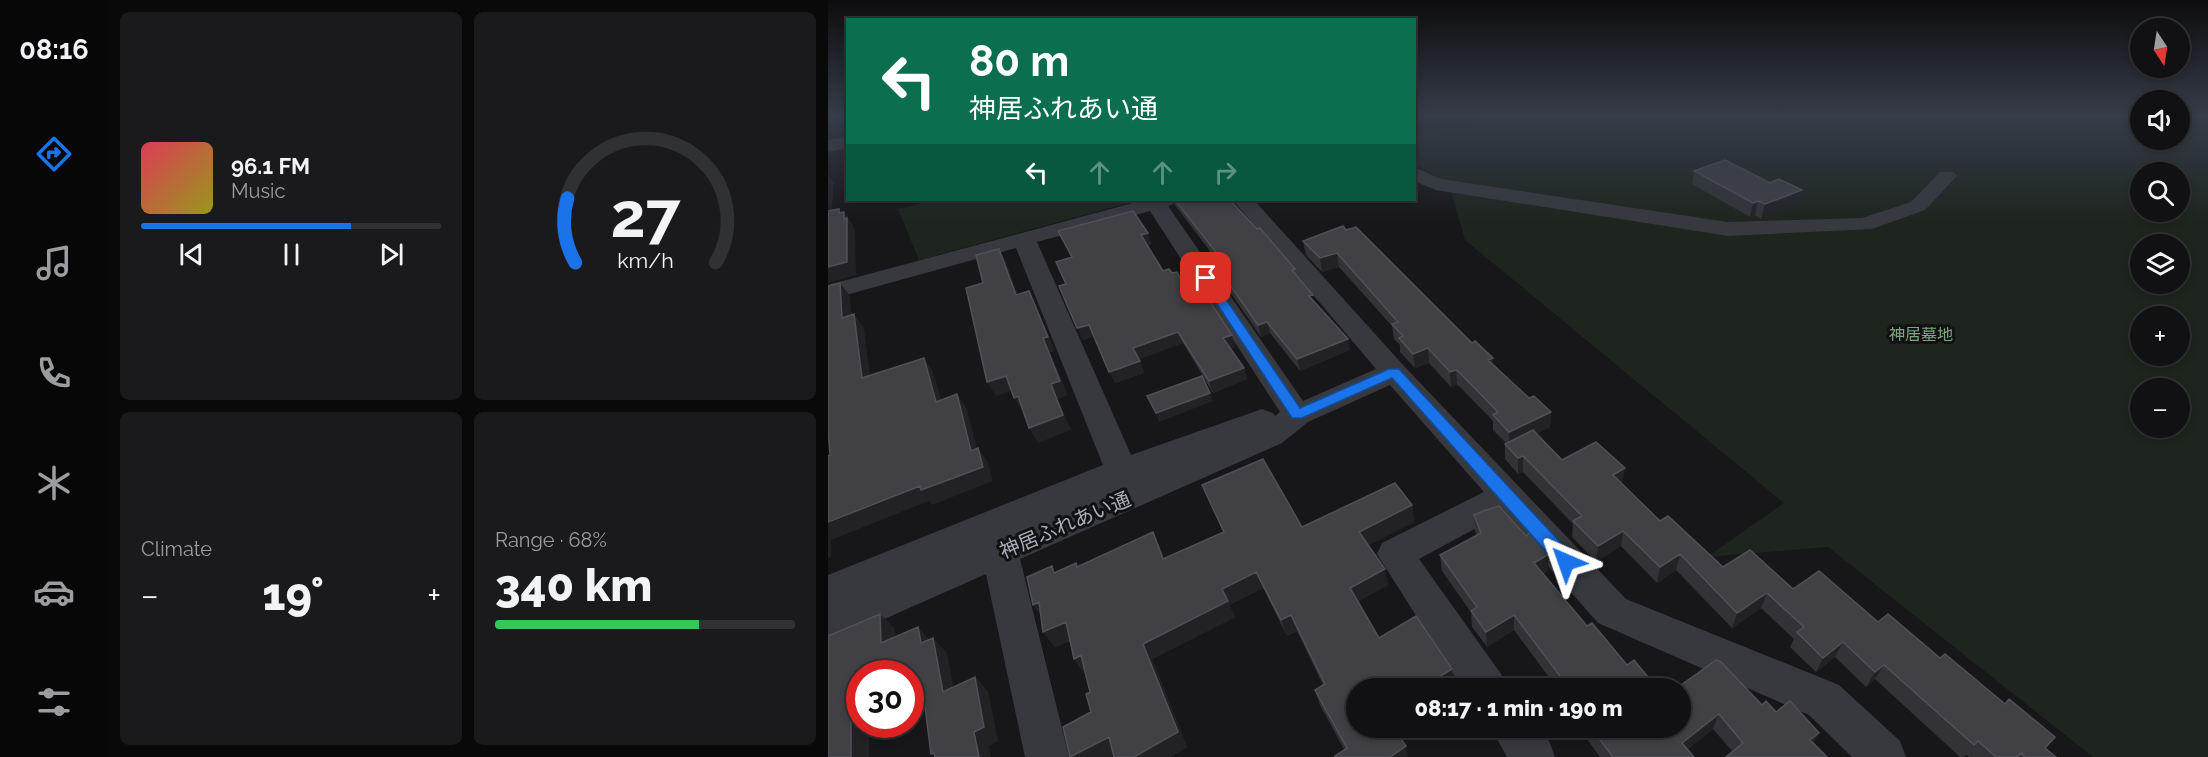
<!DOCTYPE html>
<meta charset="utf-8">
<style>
:root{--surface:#111113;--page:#1a1a1c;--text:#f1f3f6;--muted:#9c9da0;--line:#303133;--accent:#1a73e8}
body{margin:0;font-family:Raleway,"Noto Sans JP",sans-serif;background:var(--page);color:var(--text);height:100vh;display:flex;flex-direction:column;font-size:22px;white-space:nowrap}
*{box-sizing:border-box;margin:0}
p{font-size:20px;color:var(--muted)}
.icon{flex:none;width:33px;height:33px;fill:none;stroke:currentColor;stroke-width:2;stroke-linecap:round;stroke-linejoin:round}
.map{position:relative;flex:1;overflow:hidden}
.sheet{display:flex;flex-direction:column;gap:12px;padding:12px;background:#09090a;width:720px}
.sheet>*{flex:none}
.hud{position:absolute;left:18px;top:18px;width:570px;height:183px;border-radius:0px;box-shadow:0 3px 9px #0003,0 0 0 2px var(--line);background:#0b6e4f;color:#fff;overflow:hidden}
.needle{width:39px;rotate:168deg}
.fabs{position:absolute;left:1302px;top:18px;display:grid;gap:12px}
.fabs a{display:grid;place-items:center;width:60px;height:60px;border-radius:50%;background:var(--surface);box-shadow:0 3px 9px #0003,0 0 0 2px var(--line);font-size:30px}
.speed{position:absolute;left:18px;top:660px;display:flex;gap:12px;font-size:30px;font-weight:700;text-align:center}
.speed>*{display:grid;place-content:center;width:78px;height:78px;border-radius:50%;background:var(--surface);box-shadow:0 3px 9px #0003,0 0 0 2px var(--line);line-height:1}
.speed .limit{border:9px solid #d22;background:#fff;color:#111}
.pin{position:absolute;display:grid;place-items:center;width:51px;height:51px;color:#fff;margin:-26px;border-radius:12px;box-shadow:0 3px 9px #0006}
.me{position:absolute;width:66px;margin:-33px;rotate:317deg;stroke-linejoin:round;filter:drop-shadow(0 0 4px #0008)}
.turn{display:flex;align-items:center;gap:21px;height:126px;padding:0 24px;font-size:27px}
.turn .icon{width:78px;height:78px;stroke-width:2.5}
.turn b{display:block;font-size:42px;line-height:51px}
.lanes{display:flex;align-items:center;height:57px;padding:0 24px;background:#0003;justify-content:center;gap:30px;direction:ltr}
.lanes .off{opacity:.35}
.big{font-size:45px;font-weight:800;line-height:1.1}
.sheet .widget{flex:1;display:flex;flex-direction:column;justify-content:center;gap:9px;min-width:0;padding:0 21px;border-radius:9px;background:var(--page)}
.sheet .dial{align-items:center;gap:0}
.dial svg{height:156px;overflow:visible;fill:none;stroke:var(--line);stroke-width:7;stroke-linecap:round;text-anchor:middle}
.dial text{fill:var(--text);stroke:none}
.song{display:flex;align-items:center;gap:18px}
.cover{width:72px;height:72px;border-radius:9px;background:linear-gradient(135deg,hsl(350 70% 55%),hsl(60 70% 35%))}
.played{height:6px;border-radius:3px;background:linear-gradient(90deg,var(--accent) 70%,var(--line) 70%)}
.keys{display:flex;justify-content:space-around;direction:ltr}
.heat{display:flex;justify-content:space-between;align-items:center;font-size:33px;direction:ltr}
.charge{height:9px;border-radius:4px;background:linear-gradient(90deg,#34c759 68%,var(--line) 0)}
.sheet .tiles{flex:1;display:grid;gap:12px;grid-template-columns:repeat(2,1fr)}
.trip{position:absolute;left:518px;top:678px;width:345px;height:60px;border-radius:30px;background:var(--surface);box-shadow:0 3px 9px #0003,0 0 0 2px var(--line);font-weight:800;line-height:60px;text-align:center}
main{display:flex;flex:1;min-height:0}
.tab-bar{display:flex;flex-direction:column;width:108px;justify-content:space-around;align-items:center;background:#070708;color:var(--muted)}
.tab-bar .icon{width:42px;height:42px}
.tab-bar .selected{color:var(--accent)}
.tab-bar b{font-size:27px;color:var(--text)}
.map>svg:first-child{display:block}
.green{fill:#1d251e;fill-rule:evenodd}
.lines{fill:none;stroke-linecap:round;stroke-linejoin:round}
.street{fill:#38393f;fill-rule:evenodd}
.wall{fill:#333337}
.shaded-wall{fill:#222225}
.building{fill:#404045;stroke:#505157;stroke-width:1.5}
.route{fill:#1a73e8;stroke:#114b97;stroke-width:1.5}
.labels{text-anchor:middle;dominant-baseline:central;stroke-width:6;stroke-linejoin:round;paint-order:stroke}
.park-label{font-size:16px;fill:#7fa683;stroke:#121214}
.near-street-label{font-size:20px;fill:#a9adba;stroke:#121214}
</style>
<main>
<nav class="tab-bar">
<b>08:16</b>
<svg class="icon selected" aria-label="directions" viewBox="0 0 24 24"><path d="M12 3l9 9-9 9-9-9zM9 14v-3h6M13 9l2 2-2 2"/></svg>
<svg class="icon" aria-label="music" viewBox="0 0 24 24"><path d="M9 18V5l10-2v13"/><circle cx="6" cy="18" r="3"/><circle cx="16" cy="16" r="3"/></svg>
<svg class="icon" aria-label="phone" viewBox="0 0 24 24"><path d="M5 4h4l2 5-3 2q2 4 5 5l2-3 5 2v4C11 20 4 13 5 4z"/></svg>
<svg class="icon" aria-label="climate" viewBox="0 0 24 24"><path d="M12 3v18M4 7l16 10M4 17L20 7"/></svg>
<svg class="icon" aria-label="car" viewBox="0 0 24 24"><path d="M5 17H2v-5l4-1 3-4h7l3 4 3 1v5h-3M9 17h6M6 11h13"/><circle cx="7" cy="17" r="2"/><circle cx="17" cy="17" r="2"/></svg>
<svg class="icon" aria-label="filters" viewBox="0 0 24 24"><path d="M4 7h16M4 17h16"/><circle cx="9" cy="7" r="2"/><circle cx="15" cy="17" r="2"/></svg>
</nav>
<section class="sheet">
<div class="tiles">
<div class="widget">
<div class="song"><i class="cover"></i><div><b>96.1 FM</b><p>Music</p></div></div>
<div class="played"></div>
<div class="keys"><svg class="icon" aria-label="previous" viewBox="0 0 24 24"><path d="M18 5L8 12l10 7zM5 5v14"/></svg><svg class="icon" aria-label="pause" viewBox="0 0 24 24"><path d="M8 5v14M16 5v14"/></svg><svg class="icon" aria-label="next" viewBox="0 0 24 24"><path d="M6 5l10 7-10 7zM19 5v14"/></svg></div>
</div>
<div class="widget dial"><svg viewBox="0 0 100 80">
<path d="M14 69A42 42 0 1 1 86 69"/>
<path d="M14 69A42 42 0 0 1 10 36" stroke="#1a73e8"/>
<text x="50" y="56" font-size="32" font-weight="700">27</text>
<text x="50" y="72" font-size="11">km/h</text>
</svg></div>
<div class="widget"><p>Climate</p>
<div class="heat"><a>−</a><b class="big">19°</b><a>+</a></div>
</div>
<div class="widget"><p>Range · 68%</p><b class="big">340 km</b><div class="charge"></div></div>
</div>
</section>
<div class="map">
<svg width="1380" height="757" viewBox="0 0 1380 757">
<rect width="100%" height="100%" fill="#171719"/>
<path class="green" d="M659 117H1312V140H1352V117H1380V757H1265L1000 547 879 557 956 503 637 240 622 187 587 162 586 136ZM1312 172H1352V212H1312ZM1312 244H1352V284H1312ZM1312 316H1352V356H1312ZM1312 388H1352V428H1312Z
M107 200H311L91 260 70 209Z"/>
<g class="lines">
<path class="street" d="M20 137V148L0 152V140Z
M586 167 613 179 900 222 1034 218 1083 202 1112 172H1126L1129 176 1097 210 1044 229 900 236 608 190 586 181Z
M316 200H348L345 204 340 206 475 401 548 369 405 200H426L576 366 798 599 1011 685 1072 741 1078 757H1024L981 715 770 623 674 514 591 559 673 674 679 688H634L549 554 554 543 656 492 562 385 480 422 454 443 192 559 241 757H197L158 574 0 644V575L275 465 188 248 0 300V285ZM322 211 452 412 447 416 445 413 434 409 303 455 209 242Z
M663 728H711L721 741 727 757H679Z"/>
</g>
<path class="wall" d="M866 171 971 204 933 219 927 215 922 217 864 184Z
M345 200H402L469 276 486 302 522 350 472 371 442 333 433 337 393 279 390 268 394 267 347 205Z
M515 226 701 398 723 412 722 427 708 434 734 460 794 484 832 521 895 567 965 589 1050 622 1228 757H1141L1138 755 1136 757H1132L1047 679 1038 687 1007 657 988 672 962 647 966 639 933 608 904 628 848 570 829 583 793 546 768 562 744 537 745 524 695 472 690 474 677 459V444L678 443 665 430V421L632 387 629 385 623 387 601 363 587 368 572 352V345L566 339 564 326 511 267 494 272 478 255 475 241Z
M230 231 324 244 319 245 335 271 344 273 353 279 407 347 402 348 416 368 419 379 385 393 355 343 311 359 316 373 287 383 266 336 255 340 238 284 243 257Z
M374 485 474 527 584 505 586 522 540 545 560 585 530 601 551 638 624 669 626 685 619 688H528L566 728 516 749 492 705 487 690 495 685 469 631 459 636 435 588 401 605 407 617 324 659 359 747 342 757H286V755L283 757H242L263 712 262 692 257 674 246 659 242 641 227 647 215 632 213 615 205 605 228 572 250 566 325 532 336 558 395 532Z
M646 515 698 536 721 554 720 570 715 574 759 626 799 665 829 688H729L686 630 659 647 644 627 643 612 614 571 612 555 649 536 647 531Z
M852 688 934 705 991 733 985 743 905 752 885 729 860 749 866 757H772L751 728H852Z"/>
<path class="shaded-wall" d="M0 174 6 183 2 226 0 223Z
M974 190 971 204 933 219 937 204Z
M930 201 927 215 922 217 925 203Z
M11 209 16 217V212L25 225V227L27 231 28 275 0 283V267Z
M320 233 324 244 317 246 313 235Z
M171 249 178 262 195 309 188 295Z
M509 253 511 267 494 272 492 258Z
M12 283 22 296 24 332 14 318Z
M201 291 208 305 227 351 222 352 240 395 230 399 243 430 210 443 201 428 223 384 215 338Z
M26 314 36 328 44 392 34 378Z
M439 322 442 333 433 337 430 325Z
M261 325 266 336 255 340 249 328Z
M350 332 355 343 310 360 305 348Z
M404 335 407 347 399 350 395 338Z
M520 339 522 350 472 371 469 359Z
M600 348 601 363 587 368 585 354Z
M96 358 105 372 118 416 108 402Z
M665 358V373L660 360Z
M312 361 316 373 287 383 281 372Z
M416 368 419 379 385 393 381 381Z
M628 370 629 385 623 387 622 372Z
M178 376 186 390 168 396 159 382Z
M382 393 385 401 331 422 328 413Z
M129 394 139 409 153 465 143 451Z
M190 396 198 411 195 412 186 398Z
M723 412 722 427 681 447V432Z
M150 448 160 462 165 481 104 505 101 501 3 540V557L0 558V522Z
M695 456V472L690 474V458Z
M797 468 794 484 783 490 785 475Z
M584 505 586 522 535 548 531 532Z
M795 531 793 546 768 562 770 546Z
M325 532 333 549 343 575 335 559Z
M721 554 720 570 706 579V563Z
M852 554 848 570 829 583 832 567Z
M557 569 560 585 526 604 522 588Z
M428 572 435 588 401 605 407 617 324 659 359 747 342 757H306L315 644 394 589Z
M939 593 933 608 904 628 909 613Z
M211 602 217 621 205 605Z
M52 614 67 629 69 658 53 643Z
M463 615 469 631 459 636 453 620Z
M686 615V630L659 647 658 632Z
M238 622 249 638 227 647 215 632Z
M90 627 104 642 93 643Z
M105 638 119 653 129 707 115 692Z
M1015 642 1007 657 988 672 995 658Z
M253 655 257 674 246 659Z
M1056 665 1047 679 1038 687 1047 672Z
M624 669 626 685 619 688H593Z
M147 677 160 691 170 741 161 746 163 757H151L146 732Z
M589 683 590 688H581Z
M94 684 110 698 82 712V690Z
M891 714 885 729 850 757 854 743Z
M32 715V724H58L41 733V757H23V719Z
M991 733 983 747 982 740Z
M281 737 292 752 283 757H243Z
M578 746 580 757H562Z"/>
<path class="building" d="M897 160 942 183 951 179 974 190 937 204 930 201 925 203 866 171Z
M347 200H402L429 229 432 228 467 269 464 270 485 295 481 296 520 339 469 359 439 322 430 325 390 268 398 265Z
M11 209V213L16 212V219L19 218V262L0 267V211Z
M305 211 320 233 313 235 335 271 341 269 344 273 349 272 353 279 365 276 404 335 395 338 416 368 381 381 350 332 305 348 312 361 281 372 261 325 249 328 231 286 238 284 228 262 244 257 230 231Z
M515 226 518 230 528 227 644 343 647 341 665 358 660 360 701 398 706 396 723 412 681 432 665 415 670 412 631 372 628 370 622 372 600 348 585 354 571 338 575 336 564 324 570 322 509 253 492 258 475 241Z
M171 249 188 295 201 291 220 337 215 338 232 381 223 384 235 415 201 428 190 396 186 398 178 376 159 382 138 288 155 283 148 255Z
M12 283 14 318 26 314 34 378 96 358 108 402 129 394 143 451 150 448 155 467 93 490 92 486 0 522V456L2 455 0 428V286Z
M374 376 382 393 328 413 319 396Z
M705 430 734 460 768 442 797 468 785 475 832 521 840 516 895 567 922 550 965 589 991 571 1050 622 1060 614 1112 658 1117 654 1177 704 1181 699 1227 737 1217 748 1228 757H1197L1193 753 1189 757H1168L1150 741 1146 745 1056 665 1047 672 1015 642 995 658 969 632 976 627 939 593 909 613 852 554 832 567 795 531 770 546 745 521 754 516 695 456 690 458 677 444Z
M435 459 474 527 567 483 584 505 531 532 557 569 522 588 551 638 588 616 624 669 593 688 589 683 581 688H528V728H566L578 746 562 757H507V756L519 748 487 690 497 684 463 615 453 620 428 572 394 589 400 601 315 644 350 732 306 757H286L281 737 242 757 235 727 263 712 258 694 262 692 253 655 246 659 238 622 215 632 211 602 205 605 199 577 224 566 226 573 248 563 249 567 325 532 335 559 396 532 374 485Z
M671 506 698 536 702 533 721 554 706 563 759 626 764 623 799 665 806 660 829 688H741L686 615 658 632 643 611 649 607 612 555 653 533 646 515 655 511Z
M52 614 53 643 90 627 93 643 105 638 115 692 147 677 156 727 146 732 151 757H107L106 753 103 754 94 684 82 690V674H32V715L23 719V757H0V636Z
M888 660 893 662 934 705 938 701 948 712 962 701 991 733 982 740 999 757H898L915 743 891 714 854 743 866 757H785L763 728H852V688H849Z"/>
<linearGradient id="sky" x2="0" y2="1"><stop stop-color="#0d0d0e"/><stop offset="0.52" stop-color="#363c49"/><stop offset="1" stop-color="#363c49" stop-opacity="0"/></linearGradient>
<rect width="1380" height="223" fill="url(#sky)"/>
<path class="route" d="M378 275 382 276 472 408 561 369H571L745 556 747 562 745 567 738 569 732 567 564 378 474 418H464L372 278Z"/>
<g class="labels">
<g class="park-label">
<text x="1093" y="334">神居墓地</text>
</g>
<g class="near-street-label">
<text transform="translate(237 525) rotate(-23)">神居ふれあい通</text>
</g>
</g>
</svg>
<div class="fabs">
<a><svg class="needle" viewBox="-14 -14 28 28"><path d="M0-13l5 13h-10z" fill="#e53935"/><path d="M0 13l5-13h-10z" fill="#9c9da0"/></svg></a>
<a><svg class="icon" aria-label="sound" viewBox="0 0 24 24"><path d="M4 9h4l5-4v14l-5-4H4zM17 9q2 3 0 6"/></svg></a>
<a><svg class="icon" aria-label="search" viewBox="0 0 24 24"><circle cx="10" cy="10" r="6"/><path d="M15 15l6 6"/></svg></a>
<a><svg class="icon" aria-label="layers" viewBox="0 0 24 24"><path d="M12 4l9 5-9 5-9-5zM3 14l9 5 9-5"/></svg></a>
<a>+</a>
<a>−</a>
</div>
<div class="speed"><div class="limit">30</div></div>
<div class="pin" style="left:378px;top:278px;background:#d93025"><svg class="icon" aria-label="arrive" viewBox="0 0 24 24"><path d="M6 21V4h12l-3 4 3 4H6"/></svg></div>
<svg class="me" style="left:738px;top:562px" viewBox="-20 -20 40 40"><path d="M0-17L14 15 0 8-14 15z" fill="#1a73e8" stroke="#fff" stroke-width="4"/></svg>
<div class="trip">08:17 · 1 min · 190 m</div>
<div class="hud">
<div class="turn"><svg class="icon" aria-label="left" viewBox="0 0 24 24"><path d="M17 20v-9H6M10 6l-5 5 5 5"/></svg><div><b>80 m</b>神居ふれあい通</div></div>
<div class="lanes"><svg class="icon" aria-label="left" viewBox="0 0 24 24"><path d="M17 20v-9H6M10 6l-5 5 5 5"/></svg><svg class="icon off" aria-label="ahead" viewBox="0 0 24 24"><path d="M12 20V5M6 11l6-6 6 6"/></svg><svg class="icon off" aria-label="ahead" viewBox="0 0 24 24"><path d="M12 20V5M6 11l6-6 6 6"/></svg><svg class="icon off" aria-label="right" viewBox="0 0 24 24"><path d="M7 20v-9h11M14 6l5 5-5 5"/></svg></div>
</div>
</div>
</main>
